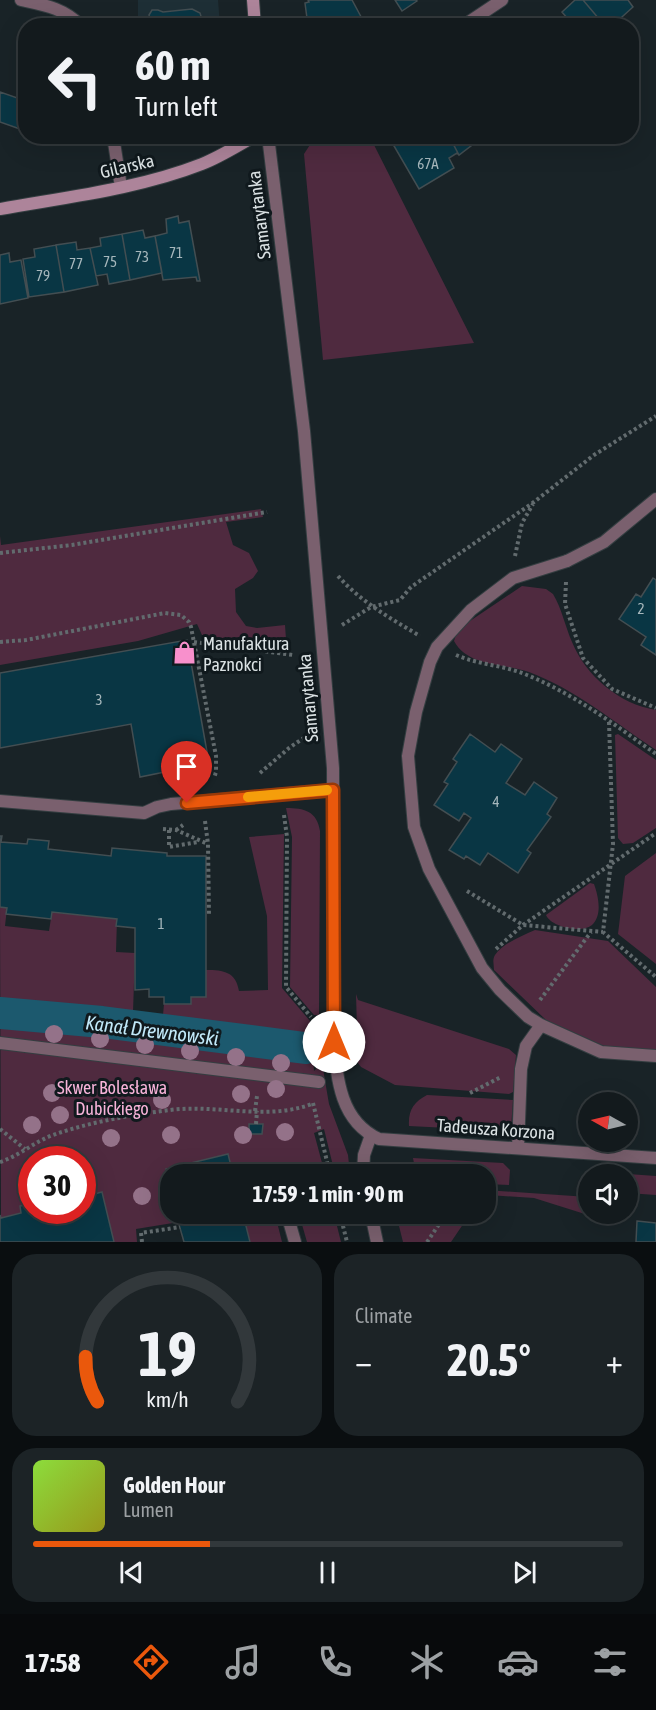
<!DOCTYPE html>
<meta charset="utf-8">
<style>
:root{--surface:#131a1d;--page:#1c2326;--text:#f1f3f6;--muted:#9da1a4;--line:#32383b;--accent:#ea580c}
body{margin:0;font-family:"Asap Condensed",sans-serif;background:var(--page);color:var(--text);height:100vh;display:flex;flex-direction:column;font-size:22px;white-space:nowrap}
*{box-sizing:border-box;margin:0}
p{font-size:20px;color:var(--muted)}
.icon{flex:none;width:33px;height:33px;fill:none;stroke:currentColor;stroke-width:2;stroke-linecap:round;stroke-linejoin:round}
.map{position:relative;height:1242px;overflow:hidden}
.details{display:flex;flex-direction:column;gap:12px;padding:12px;background:#0a0e10;flex:1}
.details>*{flex:none}
.top-card{position:absolute;left:18px;top:18px;width:621px;height:126px;border-radius:24px;box-shadow:0 6px 24px #0002,0 0 0 2px var(--line);background:#131a1d;color:var(--text);overflow:hidden}
.needle{width:39px;rotate:278deg}
.fabs{position:absolute;left:578px;top:1092px;display:grid;gap:12px}
.fabs a{display:grid;place-items:center;width:60px;height:60px;border-radius:50%;background:var(--surface);box-shadow:0 6px 24px #0002,0 0 0 2px var(--line);font-size:30px}
.speed{position:absolute;left:18px;top:1146px;display:flex;gap:12px;font-size:30px;font-weight:700;text-align:center}
.speed>*{display:grid;place-content:center;width:78px;height:78px;border-radius:50%;background:var(--surface);box-shadow:0 6px 24px #0002,0 0 0 2px var(--line);line-height:1}
.speed .limit{border:9px solid #d22;background:#fff;color:#111}
.pin{position:absolute;display:grid;place-items:center;width:51px;height:51px;color:#fff;margin:-62px -26px;border-radius:50% 50% 50% 0;rotate:-45deg;box-shadow:0 0 6px #0007}
.pin .icon{rotate:45deg}
.me{position:absolute;width:66px;margin:-33px;rotate:0deg;stroke-linejoin:round;filter:drop-shadow(0 0 4px #0008)}
.turn{display:flex;align-items:center;gap:21px;height:126px;padding:0 18px;font-size:27px}
.turn .icon{width:78px;height:78px;stroke-width:2.5}
.turn b{display:block;font-size:42px;line-height:51px}
.big{font-size:45px;font-weight:700;line-height:1.1}
.details .widget{flex:1;display:flex;flex-direction:column;justify-content:center;gap:9px;min-width:0;padding:0 21px;border-radius:24px;background:var(--page)}
.details .dial{align-items:center;gap:0}
.dial svg{height:156px;overflow:visible;fill:none;stroke:var(--line);stroke-width:7;stroke-linecap:round;text-anchor:middle}
.dial text{fill:var(--text);stroke:none}
.song{display:flex;align-items:center;gap:18px}
.cover{width:72px;height:72px;border-radius:9px;background:linear-gradient(135deg,hsl(90 70% 55%),hsl(60 70% 35%))}
.played{height:6px;border-radius:3px;background:linear-gradient(90deg,var(--accent) 30%,var(--line) 30%)}
.keys{display:flex;justify-content:space-around;direction:ltr}
.heat{display:flex;justify-content:space-between;align-items:center;font-size:33px;direction:ltr}
.details .tiles{flex:1;display:grid;gap:12px;grid-template-columns:1fr 1fr}
.widget:last-child{grid-column:span 2}
.trip{position:absolute;left:160px;top:1164px;width:336px;height:60px;border-radius:24px;background:var(--surface);box-shadow:0 6px 24px #0002,0 0 0 2px var(--line);font-weight:700;line-height:60px;text-align:center}
.menu{display:flex;height:96px;justify-content:space-around;align-items:center;background:#080a0c;color:var(--muted)}
.menu .icon{width:42px;height:42px}
.menu .on{color:var(--accent)}
.menu b{font-size:27px;color:var(--text)}
.map>svg:first-child{display:block}
.built{fill:#1e2f36}
.green{fill:#4f2a3f}
.lines{fill:none;stroke-linecap:round;stroke-linejoin:round}
.canal{stroke:#1c596e;stroke-width:32}
.building{fill:#093644;stroke:#434e52;stroke-width:1.5}
.lane-casing{stroke:#343e41;stroke-width:14}
.street-casing{stroke:#343e41;stroke-width:14}
.secondary-casing{stroke:#343e41;stroke-width:14}
.path{stroke:#626b6e;stroke-width:4;stroke-dasharray:3 3;stroke-linecap:butt}
.lane{stroke:#7a606e;stroke-width:12}
.street{stroke:#7a606e;stroke-width:12}
.secondary{stroke:#ad849a;stroke-width:12}
.tree{fill:#947289}
.route-casing{stroke:#983908;stroke-width:15}
.route{stroke:#ea580c;stroke-width:10}
.slow{stroke:#f59e0b;stroke-width:10}
.labels{text-anchor:middle;dominant-baseline:central;stroke-width:6;stroke-linejoin:round;paint-order:stroke}
.number-label{font-size:15px;fill:#a6b7bc}
.street-label{font-size:18px;fill:#dbe2e4;stroke:#10191d}
.poi-label{font-size:18px;fill:#dbe2e4;stroke:#10191d;text-anchor:start}
.park-label{font-size:18px;fill:#f8b3d9;stroke:#10191d}
.water-label{font-size:20px;font-style:italic;fill:#c1e9f9;stroke:#10191d}
</style>
<div class="map">
<svg width="656" height="1242" viewBox="0 0 656 1242">
<rect width="100%" height="100%" fill="#192327"/>
<path class="built" d="M138 0H218L220 25 134 26V18L138 17Z"/>
<path class="green" d="M315 137H370L474 343 323 360 304 154Z
M261 509 263 517 226 522 233 545 249 553 258 571 253 578 235 589 236 612 246 626 257 628 285 625 286 639 274 647 202 635 197 624 138 641 0 665V536L1 545Z
M522 586 546 589 553 594C562 609 565 626 572 642 586 676 619 704 656 710V750C615 723 575 689 529 672 504 663 468 667 454 641L456 635 464 625Z
M299 662C317 673 313 703 314 722H306Z
M618 734 656 760V828L633 843 623 844 618 838 615 735Z
M286 808C304 808 317 811 320 831L319 1015H314L290 987 292 837Z
M284 834 282 988 310 1021 314 1071 322 1063 329 1104 348 1155 350 1174H335L324 1129 314 1133 325 1174H233L228 1154 166 1169 171 1191V1214H176L179 1222 136 1229 137 1242H114L83 1197 82 1160H32L31 1203 20 1206 21 1213 1 1218 0 907 7 908 5 926 49 931 52 912 117 919 116 952 135 953 133 1012 163 1015 164 1004H191V997H206V970C224 970 236 972 239 991L268 990 267 916 249 837Z
M656 853V964L618 934 625 876Z
M590 883 594 884C598 895 603 915 592 925 582 934 551 927 546 915Z
M535 930 608 941 656 987V1050L604 1046 546 1020 494 970C494 965 492 960 495 955 503 943 522 936 535 930Z
M356 994 358 1000 509 1049 516 1055 513 1092 509 1094 395 1085 361 1067 358 1063Z
M427 1095 513 1100 511 1129 507 1131 409 1126C408 1110 414 1102 427 1095Z
M413 1158 503 1163 510 1170 509 1185 486 1184V1174H416Z
M626 1174H628L656 1176V1195L627 1193Z
M486 1190 588 1197V1214H621V1218L588 1215 534 1198 488 1195 486 1196Z
M243 1214H275L282 1242H250Z
M299 1214H334L341 1242H307Z
M396 1214H470L451 1242H403Z"/>
<g class="lines">
<path class="canal" d="M0 1013 102 1022 305 1048"/>
</g>
<path class="building" d="M308 0H352L366 26H308L305 3 309 2Z
M395 0H416L417 1 402 11Z
M575 0H583L605 26H561L568 19 562 12Z
M583 0H628L633 7 612 26H605Z
M192 9 200 13 204 26H162V23L151 24 149 15 152 10H158L163 12Z
M0 92 26 101V115L20 129 0 122Z
M393 136H427L430 141 437 136H449L459 155 457 153 449 158 454 168 419 189 390 139Z
M449 136H484L459 155Z
M178 216 179 223 189 221 200 281H197L196 277 163 280 155 236 167 233 166 219Z
M143 230 145 238 155 236 162 273 130 280 122 234Z
M122 234 130 280 109 284 107 274 96 276 90 248 101 246 100 238Z
M76 242 77 250 90 248 98 285 64 292 56 245Z
M56 245 64 292 29 297 23 259 35 257 34 249Z
M9 253 10 262 21 260 28 298 0 304V255Z
M653 578 656 580V655L641 645 646 637 619 619 636 594 641 597Z
M187 640 209 763 140 777 131 724 0 748V673Z
M470 734 495 752 501 744 522 759 506 783 525 795 534 782 557 798 547 814 551 817 527 850 531 853 518 873 488 853 480 865 466 856 464 859 449 850 471 818 464 813 459 821 434 805 448 784 444 782 457 762 453 759Z
M0 836H2L1 842 27 844 28 839 49 841 48 849 111 856 112 848 167 853V856H206V997H191V1004H164V997H149V989L135 990V928L116 926 117 919 52 912 51 919 6 914 7 908 0 907Z
M249 1124H263L262 1134H249Z
M228 1154 233 1174H171V1191L166 1169Z
M102 1192 114 1242H0V1215L1 1218 21 1213 20 1206 32 1203V1210H82V1197Z
M176 1214H243L250 1242H184Z
M637 1221 656 1223V1242H636Z"/>
<g class="lines">
<defs>
<path id="lane" d="M567 561 513 578 471 610 437 647 430 662 416 712 408 756 414 827 429 869 482 968 500 990 528 1017 541 1025 601 1052 656 1056
M0 801 144 813 157 807 171 804 333 790
M518 1148 521 1069 526 1046 541 1025"/>
<path id="street" d="M21 0C44 5 64 8 81 26
M463 26 502 0
M113 136 121 187
M268 136 304 431 333 768 334 1042C337 1079 340 1121 379 1139L656 1158
M567 561 604 542 656 499
M0 1043 319 1082
M363 1174 364 1155 371 1135
M287 1214 295 1242
M371 1214 377 1242"/>
<path id="secondary" d="M253 0 255 26
M0 209C67 197 138 189 202 164 220 157 237 146 255 136"/>
</defs>
<use href="#lane" class="lane-casing"/>
<use href="#street" class="street-casing"/>
<use href="#secondary" class="secondary-casing"/>
<path class="path" d="M0 553 72 545 267 512
M515 556 522 523 533 504
M338 576C361 602 390 618 420 636
M566 582 565 604 583 658 612 689 656 708
M342 625 371 607 400 600 411 587 534 502 594 455 656 416
M0 642 26 640 165 613 181 615 189 622 191 627 216 756V772L214 778
M194 642 293 655
M456 655C479 665 504 665 527 675 574 694 615 725 656 754
M609 722 613 844 603 932 656 977
M260 773 289 748 308 735
M284 815 287 837 286 987 311 1017
M205 821 208 844 209 916
M163 829 176 830 208 844
M169 830V847L198 842
M176 830 183 825
M467 891 523 925 603 932
M496 949 523 925 656 833
M540 1000 591 932
M470 1093 501 1077
M313 1103 330 1174
M255 1111 257 1096
M256 1124 257 1111
M0 1129 25 1149
M0 1162C19 1156 34 1142 53 1135 90 1122 131 1115 170 1110 218 1104 266 1121 312 1104
M340 1214 347 1242
M142 1242 141 1233 180 1227
M427 1242 446 1214"/>
<use href="#lane" class="lane"/>
<use href="#street" class="street"/>
<use href="#secondary" class="secondary"/>
</g>
<g class="tree">
<circle cx="54" cy="1034" r="9"/>
<circle cx="100" cy="1039" r="9"/>
<circle cx="145" cy="1045" r="9"/>
<circle cx="190" cy="1051" r="9"/>
<circle cx="236" cy="1057" r="9"/>
<circle cx="281" cy="1063" r="9"/>
<circle cx="276" cy="1089" r="9"/>
<circle cx="52" cy="1093" r="9"/>
<circle cx="241" cy="1094" r="9"/>
<circle cx="162" cy="1100" r="9"/>
<circle cx="60" cy="1115" r="9"/>
<circle cx="32" cy="1125" r="9"/>
<circle cx="285" cy="1132" r="9"/>
<circle cx="171" cy="1135" r="9"/>
<circle cx="243" cy="1135" r="9"/>
<circle cx="111" cy="1138" r="9"/>
<circle cx="142" cy="1196" r="9"/>
</g>
<g class="lines">
<defs>
<path id="route" d="M187 803 333 790 334 1042"/>
</defs>
<use href="#route" class="route-casing"/>
<use href="#route" class="route"/>
<path class="slow" d="M248 797 327 790"/>
</g>
<defs>
<symbol id="shop-bare" viewBox="-9 -9 18 18"><path d="M-5-2.5h2.3a2.7 3.5 0 0 1 5.4 0H5L5.5 6h-11ZM-1.5-2.5h3a1.5 2.3 0 0 0-3 0Z" fill="#f890cc" stroke="#10191d" stroke-width="2.5" paint-order="stroke"/></symbol>
</defs>
<g fill-rule="evenodd">
<use href="#shop-bare" x="168" y="636" width="33" height="33"/>
</g>
<g class="labels">
<g class="number-label">
<text x="428" y="163">67A</text>
<text x="176" y="252">71</text>
<text x="142" y="256">73</text>
<text x="110" y="261">75</text>
<text x="76" y="263">77</text>
<text x="43" y="275">79</text>
<text x="641" y="608">2</text>
<text x="99" y="699">3</text>
<text x="496" y="801">4</text>
<text x="161" y="923">1</text>
</g>
<g class="street-label">
<text transform="translate(127 166) rotate(-13)">Gilarska</text>
<text transform="translate(259 215) rotate(-97)">Samarytanka</text>
<text transform="translate(308 698) rotate(-95)">Samarytanka</text>
<text transform="translate(496 1129) rotate(4)">Tadeusza Korzona</text>
</g>
<g class="poi-label">
<text x="203" y="643">Manufaktura<tspan x="203" dy="21">Paznokci</tspan></text>
</g>
<g class="park-label">
<text x="112" y="1087">Skwer Bolesława<tspan x="112" dy="21">Dubickiego</tspan></text>
</g>
<g class="water-label">
<text transform="translate(152 1030) rotate(7)">Kanał Drewnowski</text>
</g>
</g>
</svg>
<div class="fabs">
<a><svg class="needle" viewBox="-14 -14 28 28"><path d="M0-13l5 13h-10z" fill="#e53935"/><path d="M0 13l5-13h-10z" fill="#9da1a4"/></svg></a>
<a><svg class="icon" aria-label="sound" viewBox="0 0 24 24"><path d="M4 9h4l5-4v14l-5-4H4zM17 9q2 3 0 6"/></svg></a>
</div>
<div class="speed"><div class="limit">30</div></div>
<div class="pin" style="left:187px;top:803px;background:#d93025"><svg class="icon" aria-label="arrive" viewBox="0 0 24 24"><path d="M6 21V4h12l-3 4 3 4H6"/></svg></div>
<svg class="me" style="left:334px;top:1042px" viewBox="-20 -20 40 40"><circle r="19" fill="#fff"/><path d="M0-13L10 11 0 6-10 11z" fill="#ea580c"/></svg>
<div class="trip">17:59 · 1 min · 90 m</div>
<div class="top-card">
<div class="turn"><svg class="icon" aria-label="left" viewBox="0 0 24 24"><path d="M17 20v-9H6M10 6l-5 5 5 5"/></svg><div><b>60 m</b>Turn left</div></div>
</div>
</div>
<section class="details">
<div class="tiles">
<div class="widget dial"><svg viewBox="0 0 100 80">
<path d="M14 69A42 42 0 1 1 86 69"/>
<path d="M14 69A42 42 0 0 1 8 46" stroke="#ea580c"/>
<text x="50" y="56" font-size="32" font-weight="700">19</text>
<text x="50" y="72" font-size="11">km/h</text>
</svg></div>
<div class="widget"><p>Climate</p>
<div class="heat"><a>−</a><b class="big">20.5°</b><a>+</a></div>
</div>
<div class="widget">
<div class="song"><i class="cover"></i><div><b>Golden Hour</b><p>Lumen</p></div></div>
<div class="played"></div>
<div class="keys"><svg class="icon" aria-label="previous" viewBox="0 0 24 24"><path d="M18 5L8 12l10 7zM5 5v14"/></svg><svg class="icon" aria-label="pause" viewBox="0 0 24 24"><path d="M8 5v14M16 5v14"/></svg><svg class="icon" aria-label="next" viewBox="0 0 24 24"><path d="M6 5l10 7-10 7zM19 5v14"/></svg></div>
</div>
</div>
</section>
<nav class="menu">
<b>17:58</b>
<svg class="icon on" aria-label="directions" viewBox="0 0 24 24"><path d="M12 3l9 9-9 9-9-9zM9 14v-3h6M13 9l2 2-2 2"/></svg>
<svg class="icon" aria-label="music" viewBox="0 0 24 24"><path d="M9 18V5l10-2v13"/><circle cx="6" cy="18" r="3"/><circle cx="16" cy="16" r="3"/></svg>
<svg class="icon" aria-label="phone" viewBox="0 0 24 24"><path d="M5 4h4l2 5-3 2q2 4 5 5l2-3 5 2v4C11 20 4 13 5 4z"/></svg>
<svg class="icon" aria-label="climate" viewBox="0 0 24 24"><path d="M12 3v18M4 7l16 10M4 17L20 7"/></svg>
<svg class="icon" aria-label="car" viewBox="0 0 24 24"><path d="M5 17H2v-5l4-1 3-4h7l3 4 3 1v5h-3M9 17h6M6 11h13"/><circle cx="7" cy="17" r="2"/><circle cx="17" cy="17" r="2"/></svg>
<svg class="icon" aria-label="filters" viewBox="0 0 24 24"><path d="M4 7h16M4 17h16"/><circle cx="9" cy="7" r="2"/><circle cx="15" cy="17" r="2"/></svg>
</nav>
